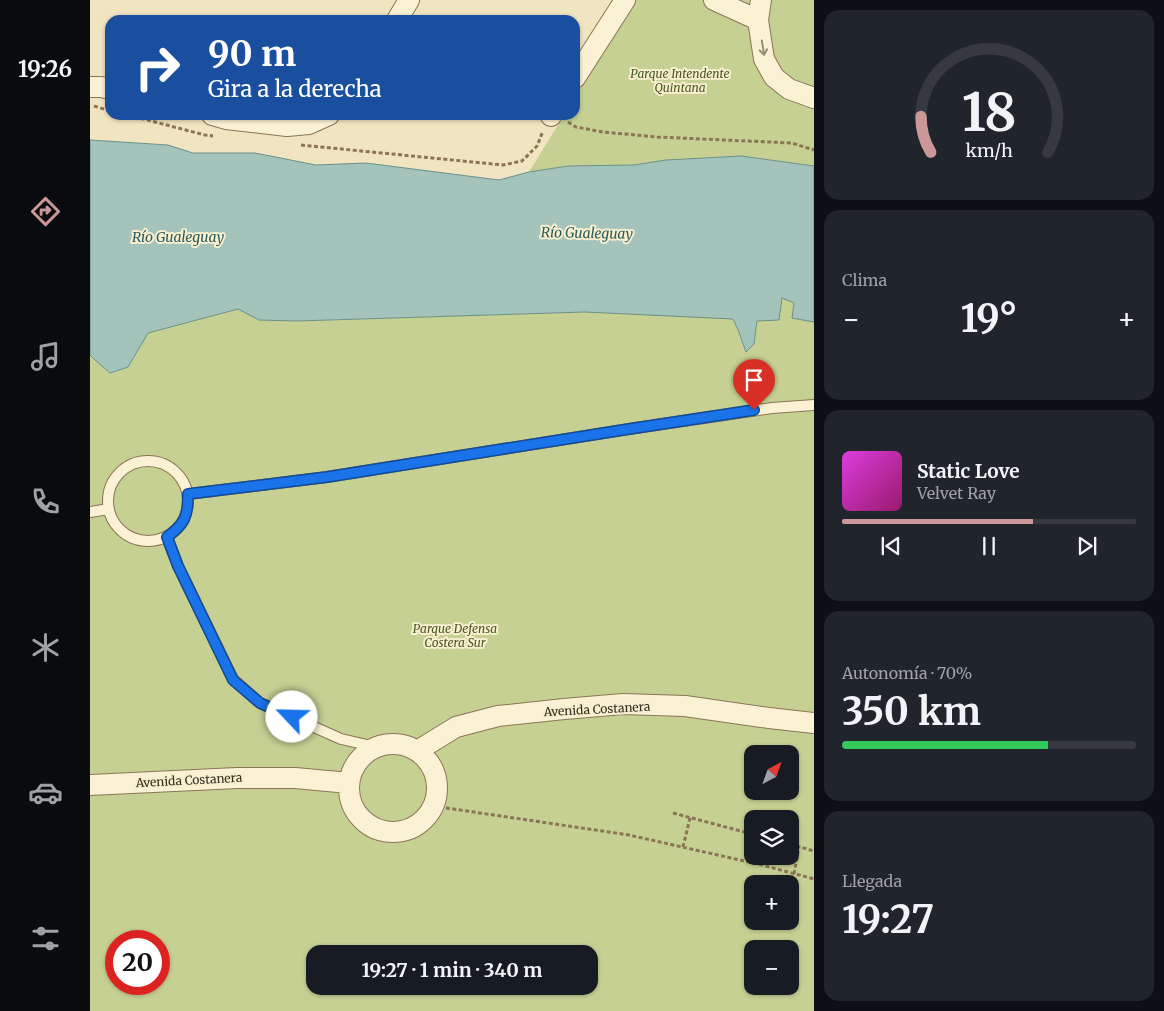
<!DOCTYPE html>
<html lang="es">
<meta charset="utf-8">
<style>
:root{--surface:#171b24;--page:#20242c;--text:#f1f3f6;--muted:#9ea1a6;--line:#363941;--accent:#cc9797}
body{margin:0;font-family:Merriweather,serif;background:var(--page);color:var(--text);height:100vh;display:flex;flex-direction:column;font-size:19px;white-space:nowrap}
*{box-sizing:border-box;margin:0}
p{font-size:16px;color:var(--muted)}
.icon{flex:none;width:28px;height:28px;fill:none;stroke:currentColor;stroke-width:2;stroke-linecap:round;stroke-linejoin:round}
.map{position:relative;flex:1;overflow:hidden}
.drawer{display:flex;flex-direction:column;gap:10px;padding:10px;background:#0d0f14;width:350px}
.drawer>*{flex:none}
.guide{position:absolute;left:15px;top:15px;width:475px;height:105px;border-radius:15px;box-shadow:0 1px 4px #0004;background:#1a4fa0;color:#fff;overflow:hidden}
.needle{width:32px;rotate:41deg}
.controls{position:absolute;left:654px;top:745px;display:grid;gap:10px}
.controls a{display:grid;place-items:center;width:55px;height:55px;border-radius:10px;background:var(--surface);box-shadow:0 1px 4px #0004;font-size:25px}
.speed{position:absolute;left:15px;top:930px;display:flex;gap:10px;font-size:25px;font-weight:700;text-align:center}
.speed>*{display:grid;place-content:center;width:65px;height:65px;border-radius:50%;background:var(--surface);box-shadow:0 1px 4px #0004;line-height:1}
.speed .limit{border:8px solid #d22;background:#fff;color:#111}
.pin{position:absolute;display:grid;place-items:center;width:42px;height:42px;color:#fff;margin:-51px -21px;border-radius:50% 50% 50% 0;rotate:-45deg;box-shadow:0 0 5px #0007}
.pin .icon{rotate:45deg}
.me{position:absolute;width:55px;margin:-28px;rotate:294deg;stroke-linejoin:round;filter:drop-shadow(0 0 4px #0008)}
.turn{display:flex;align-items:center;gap:18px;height:105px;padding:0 20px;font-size:22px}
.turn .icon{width:65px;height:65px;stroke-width:2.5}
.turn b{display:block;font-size:35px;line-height:42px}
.big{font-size:38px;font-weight:700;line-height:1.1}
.drawer .tile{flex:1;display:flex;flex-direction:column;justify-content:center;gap:8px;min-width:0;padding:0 18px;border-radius:15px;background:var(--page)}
.drawer .dial{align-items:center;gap:0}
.dial svg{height:130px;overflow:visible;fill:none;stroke:var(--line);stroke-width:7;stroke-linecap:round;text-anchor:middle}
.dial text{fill:var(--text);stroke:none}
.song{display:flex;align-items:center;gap:15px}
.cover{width:60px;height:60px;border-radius:8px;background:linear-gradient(135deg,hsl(300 70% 55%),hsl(320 70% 35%))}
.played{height:5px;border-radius:2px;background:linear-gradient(90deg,var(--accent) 65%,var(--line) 65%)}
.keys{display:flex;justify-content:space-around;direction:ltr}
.heat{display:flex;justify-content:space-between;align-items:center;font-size:28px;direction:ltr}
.charge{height:8px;border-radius:4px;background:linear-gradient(90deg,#34c759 70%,var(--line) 0)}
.trip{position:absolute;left:216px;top:945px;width:292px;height:50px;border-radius:15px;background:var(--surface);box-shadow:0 1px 4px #0004;font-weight:700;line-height:50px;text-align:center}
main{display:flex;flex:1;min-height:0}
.tab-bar{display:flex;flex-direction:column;width:90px;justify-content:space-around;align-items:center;background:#090b0e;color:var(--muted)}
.tab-bar .icon{width:35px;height:35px}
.tab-bar .selected{color:var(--accent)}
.tab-bar b{font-size:22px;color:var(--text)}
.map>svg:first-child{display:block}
.green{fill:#c6d093;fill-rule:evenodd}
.water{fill:#a3c3bb;stroke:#699189}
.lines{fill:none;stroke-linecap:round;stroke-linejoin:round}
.lane-casing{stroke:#8b7556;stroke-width:12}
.street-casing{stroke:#8b7556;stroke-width:22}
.path{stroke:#8b7556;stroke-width:3;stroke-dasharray:4 2.5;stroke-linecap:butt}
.lane{stroke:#fbf1d4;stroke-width:10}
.street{stroke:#fbf1d4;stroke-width:20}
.oneway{stroke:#9a8e78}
.route-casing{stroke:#114b97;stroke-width:12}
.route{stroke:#1a73e8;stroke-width:9}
.labels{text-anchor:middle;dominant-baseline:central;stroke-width:4;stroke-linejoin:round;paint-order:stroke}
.park-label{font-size:12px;font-style:italic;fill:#485821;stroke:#f8eed0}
.street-label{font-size:12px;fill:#3a2c1c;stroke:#f8eed0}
.water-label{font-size:14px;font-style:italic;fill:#2a5b5a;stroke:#f8eed0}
</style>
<main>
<nav class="tab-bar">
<b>19:26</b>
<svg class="icon selected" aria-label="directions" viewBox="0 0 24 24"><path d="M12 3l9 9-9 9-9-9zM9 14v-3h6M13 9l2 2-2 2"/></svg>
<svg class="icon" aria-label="music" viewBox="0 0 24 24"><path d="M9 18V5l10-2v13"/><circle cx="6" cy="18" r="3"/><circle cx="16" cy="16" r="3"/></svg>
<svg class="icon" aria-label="phone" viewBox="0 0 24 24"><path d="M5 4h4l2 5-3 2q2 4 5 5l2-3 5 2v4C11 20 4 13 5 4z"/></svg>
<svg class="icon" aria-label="climate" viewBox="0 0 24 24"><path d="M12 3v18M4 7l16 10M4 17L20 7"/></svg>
<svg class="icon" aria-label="car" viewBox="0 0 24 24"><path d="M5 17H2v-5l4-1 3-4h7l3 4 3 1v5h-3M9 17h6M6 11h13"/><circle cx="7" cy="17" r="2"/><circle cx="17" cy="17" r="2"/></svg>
<svg class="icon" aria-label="filters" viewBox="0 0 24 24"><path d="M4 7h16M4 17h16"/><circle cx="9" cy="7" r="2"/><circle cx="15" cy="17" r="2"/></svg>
</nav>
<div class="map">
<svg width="724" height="1011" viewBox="0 0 724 1011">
<rect width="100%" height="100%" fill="#f1e4c0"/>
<path class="green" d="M545 0H724V166L651 156 576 160 544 165 478 166 439 172 474 115H485V97Z
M692 298 704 303 702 318 724 322V1011H0V355L5 360 20 373 38 367 58 333 148 309 169 320 206 321 495 312 643 319 649 332 664 344 667 321ZM662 754H700V791H662ZM662 819H700V856H662ZM662 884H700V921H662ZM26 941H69V984H26ZM662 949H700V986H662ZM225 954H500V986H225Z"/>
<path class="water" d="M0 140 78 145 103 153H165L226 165 276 163 409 180 439 172 478 166 544 165 576 160 651 156 724 166V322L702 318 704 303 692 298 689 320 667 321 664 344 656 352 649 332 643 319 495 312 206 321 169 320 148 309 58 333 38 367 20 373 5 360 0 355Z"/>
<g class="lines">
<defs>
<path id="lane" d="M18 501a40 40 0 1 1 80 0a40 40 0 1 1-80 0Z
M98 494 237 477 539 429 682 408 724 405
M0 512 19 509
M77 537 88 566 143 679 170 703 251 739 286 747"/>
<path id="street" d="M624 0 668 20
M671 0 668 20 674 59 684 77 699 89 724 98
M307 20 319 0
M485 78 535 0
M0 87H11L20 89
M122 115 136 119 197 126 219 124 239 115
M461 116V115
M259 788a44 44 0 1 1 88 0a44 44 0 1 1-88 0Z
M327 751 366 727 408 716 474 709 533 704 595 706 679 718 724 723
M0 785 147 778H205L259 783"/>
</defs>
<use href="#lane" class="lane-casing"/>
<use href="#street" class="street-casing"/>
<path class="path" d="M4 106 20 111
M38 115 115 135 123 136
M478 122 486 127 513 132 567 137 702 143 724 150
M211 145 413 165 432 161 447 146 453 131
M343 806 539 835 672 865 724 879
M583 813 662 834
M700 844 724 851
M593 847 600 818
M704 874 709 847"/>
<use href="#lane" class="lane"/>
<use href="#street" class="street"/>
</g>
<defs><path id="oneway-shaft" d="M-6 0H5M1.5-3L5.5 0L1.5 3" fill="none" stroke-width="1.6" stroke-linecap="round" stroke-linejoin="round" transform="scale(1.25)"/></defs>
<use class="oneway" href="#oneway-shaft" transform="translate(673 48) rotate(81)"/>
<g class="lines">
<defs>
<path id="route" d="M202 717 170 703 143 680 88 566 77 537C95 524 98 516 98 494L237 477 539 429 664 410"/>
</defs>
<use href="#route" class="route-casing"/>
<use href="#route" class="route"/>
</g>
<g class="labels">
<g class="park-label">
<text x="590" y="73">Parque Intendente<tspan x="590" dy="14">Quintana</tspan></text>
<text x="365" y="628">Parque Defensa<tspan x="365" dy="14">Costera Sur</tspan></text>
</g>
<g class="street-label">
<text transform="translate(507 709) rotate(-3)">Avenida Costanera</text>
<text transform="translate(99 780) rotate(-3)">Avenida Costanera</text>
</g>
<g class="water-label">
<text transform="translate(497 233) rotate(1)">Río Gualeguay</text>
<text x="88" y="237">Río Gualeguay</text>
</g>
</g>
</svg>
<div class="controls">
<a><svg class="needle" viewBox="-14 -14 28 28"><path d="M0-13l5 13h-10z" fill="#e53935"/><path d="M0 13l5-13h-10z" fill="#9ea1a6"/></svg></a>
<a><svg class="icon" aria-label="layers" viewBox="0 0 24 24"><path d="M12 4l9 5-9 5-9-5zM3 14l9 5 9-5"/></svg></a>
<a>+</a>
<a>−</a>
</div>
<div class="speed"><div class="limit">20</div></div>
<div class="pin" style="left:664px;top:410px;background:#d93025"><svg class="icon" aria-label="arrive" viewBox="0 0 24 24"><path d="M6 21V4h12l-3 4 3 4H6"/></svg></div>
<svg class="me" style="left:202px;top:717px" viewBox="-20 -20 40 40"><circle r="19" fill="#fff"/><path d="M0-13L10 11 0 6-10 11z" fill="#1a73e8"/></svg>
<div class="trip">19:27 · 1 min · 340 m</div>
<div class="guide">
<div class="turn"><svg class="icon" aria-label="right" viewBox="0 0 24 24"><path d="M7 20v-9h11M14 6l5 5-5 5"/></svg><div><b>90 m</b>Gira a la derecha</div></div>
</div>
</div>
<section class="drawer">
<div class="tile dial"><svg viewBox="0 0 100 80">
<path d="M14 69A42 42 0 1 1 86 69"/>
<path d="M14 69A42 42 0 0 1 8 47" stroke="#cc9797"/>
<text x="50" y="56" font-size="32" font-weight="700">18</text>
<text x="50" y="72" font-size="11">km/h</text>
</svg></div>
<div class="tile"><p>Clima</p>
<div class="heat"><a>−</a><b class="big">19°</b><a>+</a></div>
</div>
<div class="tile">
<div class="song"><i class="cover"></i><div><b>Static Love</b><p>Velvet Ray</p></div></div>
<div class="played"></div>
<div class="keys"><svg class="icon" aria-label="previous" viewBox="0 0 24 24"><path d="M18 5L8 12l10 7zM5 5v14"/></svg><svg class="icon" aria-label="pause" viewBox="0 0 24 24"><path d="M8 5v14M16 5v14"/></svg><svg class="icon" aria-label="next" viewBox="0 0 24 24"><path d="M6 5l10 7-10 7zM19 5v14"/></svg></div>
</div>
<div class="tile"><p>Autonomía · 70%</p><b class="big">350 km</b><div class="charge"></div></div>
<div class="tile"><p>Llegada</p><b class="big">19:27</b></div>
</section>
</main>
